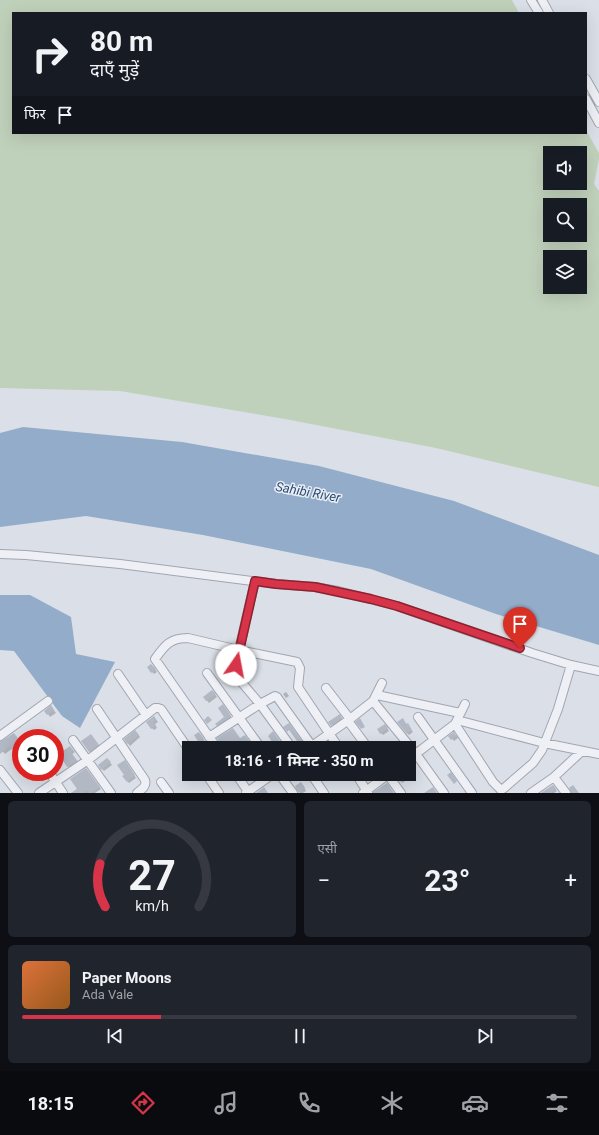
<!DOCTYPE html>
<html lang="hi">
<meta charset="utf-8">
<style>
:root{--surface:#171b24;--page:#20242c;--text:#f1f3f6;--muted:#9ea1a6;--line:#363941;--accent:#d7344a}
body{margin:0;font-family:Roboto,"Noto Sans Devanagari",sans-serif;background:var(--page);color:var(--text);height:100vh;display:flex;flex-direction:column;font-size:15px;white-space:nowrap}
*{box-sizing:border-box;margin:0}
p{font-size:13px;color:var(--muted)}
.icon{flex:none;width:22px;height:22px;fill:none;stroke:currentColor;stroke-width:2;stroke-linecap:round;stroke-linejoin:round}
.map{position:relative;height:793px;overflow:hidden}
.drawer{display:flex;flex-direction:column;gap:8px;padding:8px;background:#0d0f14;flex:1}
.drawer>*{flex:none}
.guide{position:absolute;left:12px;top:12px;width:575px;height:122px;border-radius:0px;box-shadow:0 4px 16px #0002;background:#171b24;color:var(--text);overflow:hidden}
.tools{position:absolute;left:543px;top:146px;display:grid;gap:8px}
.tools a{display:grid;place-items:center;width:44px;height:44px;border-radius:0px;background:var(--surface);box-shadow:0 4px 16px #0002;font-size:20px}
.speed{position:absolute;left:12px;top:729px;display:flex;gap:8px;font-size:20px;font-weight:700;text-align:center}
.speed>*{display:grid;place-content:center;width:52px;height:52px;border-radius:50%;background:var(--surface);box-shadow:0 4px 16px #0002;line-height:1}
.speed .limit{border:6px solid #d22;background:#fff;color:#111}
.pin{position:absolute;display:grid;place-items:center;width:34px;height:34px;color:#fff;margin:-41px -17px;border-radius:50% 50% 50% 0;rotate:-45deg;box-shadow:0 0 4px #0007}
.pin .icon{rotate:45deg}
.me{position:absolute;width:44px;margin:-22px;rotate:12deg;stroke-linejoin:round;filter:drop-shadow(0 0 3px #0008)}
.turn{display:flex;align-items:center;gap:14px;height:84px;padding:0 12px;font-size:18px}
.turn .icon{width:52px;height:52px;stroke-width:2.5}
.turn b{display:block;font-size:28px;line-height:34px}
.then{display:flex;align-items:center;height:38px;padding:0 12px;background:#0003;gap:8px;font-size:15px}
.big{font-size:30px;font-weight:700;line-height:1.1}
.drawer .widget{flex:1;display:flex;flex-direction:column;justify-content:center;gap:6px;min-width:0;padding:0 14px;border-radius:6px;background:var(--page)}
.drawer .dial{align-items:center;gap:0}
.dial svg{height:104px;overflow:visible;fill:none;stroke:var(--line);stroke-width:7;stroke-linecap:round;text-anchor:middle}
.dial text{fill:var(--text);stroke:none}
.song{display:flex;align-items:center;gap:12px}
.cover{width:48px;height:48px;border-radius:6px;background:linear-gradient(135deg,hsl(20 70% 55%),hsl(30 70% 35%))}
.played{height:4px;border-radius:2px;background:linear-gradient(90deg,var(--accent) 25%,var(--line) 25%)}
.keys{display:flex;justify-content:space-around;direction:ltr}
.heat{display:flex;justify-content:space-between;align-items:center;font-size:22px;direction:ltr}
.drawer .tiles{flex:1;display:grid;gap:8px;grid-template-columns:1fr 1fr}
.widget:last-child{grid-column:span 2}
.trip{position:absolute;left:182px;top:741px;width:234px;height:40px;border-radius:0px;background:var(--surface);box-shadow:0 4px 16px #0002;font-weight:700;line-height:40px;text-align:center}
.tabs{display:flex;height:64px;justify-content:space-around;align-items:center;background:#090b0e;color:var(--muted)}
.tabs .icon{width:28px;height:28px}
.tabs .active{color:var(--accent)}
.tabs b{font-size:18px;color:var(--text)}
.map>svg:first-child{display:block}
.green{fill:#c0d1bb;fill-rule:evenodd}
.water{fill:#92acca}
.shadow{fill:#0003}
.building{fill:#b2b8c4}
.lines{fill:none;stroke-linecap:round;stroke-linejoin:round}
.minor-casing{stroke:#a0a6b1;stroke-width:10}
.minor{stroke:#eef0f5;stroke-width:8}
.route-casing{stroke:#8c2230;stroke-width:10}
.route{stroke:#d7344a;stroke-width:7}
.labels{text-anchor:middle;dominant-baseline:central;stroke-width:3;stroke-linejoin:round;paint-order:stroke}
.water-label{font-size:13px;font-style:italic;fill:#2c4b74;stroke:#eaeef5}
</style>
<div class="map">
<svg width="599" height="793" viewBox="0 0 599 793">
<rect width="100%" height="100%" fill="#dbdfe7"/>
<path class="green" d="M0 0H512L519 13H13V133H586V130L599 153V159L594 184 599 191V487L436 448 285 419 120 391 0 388ZM550 153H580V183H550ZM550 205H580V235H550ZM550 257H580V287H550Z"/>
<path class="water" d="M23 427 182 442 319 466 454 501 599 555V645L496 614 371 569 203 535 86 516 0 527V433Z
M0 595H30L71 617 76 654 115 662 80 728 62 716 14 651 0 650Z"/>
<path class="shadow" d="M153 667 157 672 154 674 152 672Z
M286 692 289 696 286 698 283 694Z
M214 693 217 697 209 703 204 697Z
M224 707 232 718 219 727 217 724 226 717Z
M53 709 56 713 50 717 46 711Z
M339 716 343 720 334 727 332 725Z
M154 717 158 722 155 724 157 728 154 730 152 728Z
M404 721 413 732 409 735 407 733Z
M385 725 389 731 383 735 381 733Z
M137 733 140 737 130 746 125 739Z
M91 735 101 748 93 755 82 742Z
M201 735 205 742 202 744 195 736Z
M456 735 458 738 454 741 450 736Z
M16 736 21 743V759L13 748 5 754 0 748V742Z
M72 749 75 752 72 754 79 763 70 769 61 754Z
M109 761 112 765 104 771 102 769Z
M127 764 136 778 129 783 127 781Z
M88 771 101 789 95 793H73L78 789Z
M29 772H40L33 777Z
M214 774H221L222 776 218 779Z
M333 774H344L337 779Z
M397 774H407L410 778 402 783Z
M303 785 306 791 303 793H300L299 792Z
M554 787 557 791 554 793H542Z"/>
<path class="building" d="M151 664 156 669 151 673 147 667Z
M212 690 216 694 206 701 203 697Z
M223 704 231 716 217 726 215 724 224 717 218 708Z
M51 705 54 710 47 715 44 711Z
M340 714 342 718 331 726 328 722Z
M154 716 156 719 153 722 156 726 151 729 146 722Z
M208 716 212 720 207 724 204 720Z
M360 718 365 727 361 729 355 722Z
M403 718 406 724 408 723 412 730 407 734 397 722Z
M289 723 305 745 304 748H302L289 730 287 732 283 727Z
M385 724 388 728 380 734 377 729Z
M233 728 240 738 245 735 253 746 250 748H222L217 738Z
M135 730 139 735 127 744 124 739Z
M273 731 285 748H276L268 736Z
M199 732 204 739 199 743 194 735Z
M454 732 456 736 451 740 448 736Z
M14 733 21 743V760L10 746 0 754V741L3 740Z
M91 734 99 745 89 752 81 741Z
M328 741 332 748H319Z
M383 741 387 748H373Z
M70 746 73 750 71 752 77 761 67 767 59 754Z
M107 758 111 762 101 770 98 765Z
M125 760 135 775 127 782 122 776 124 775 117 765Z
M86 768 100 787 91 793H89L87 790 82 793H71L77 789 70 779Z
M451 772 457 781 454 784 447 775Z
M248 774H255L258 778 253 781Z
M394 774H410L400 782Z
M301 782 305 788 298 793 295 786Z
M387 783 394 793H373V792Z
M553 785 556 789 550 793H541Z
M573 785 579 793H571L569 788Z
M264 787 268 793H256Z
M433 787 437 793H424Z"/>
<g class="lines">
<defs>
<path id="minor" d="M531 0 539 13
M542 0 549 13
M586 79 599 102
M586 99 599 123
M0 554 26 555 120 564 276 584 315 587 338 591 397 606 532 653 571 665 599 671
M255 581 239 650 236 673 237 677 260 704 292 748
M207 673 261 748
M118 674 146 715
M326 688 350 719
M377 695 460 713
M373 701 416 754 444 793
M97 709 145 780C147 786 142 789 137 793
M418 717 472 793
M457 720 544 743 599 754
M348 721 368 748
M455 724 493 782 501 790 503 789 533 763 542 750 558 709 571 665
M0 736 48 701
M209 737 260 704 275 696 277 697 312 746
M73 740 111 793
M217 748 155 659C165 645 170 638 188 638L239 650 297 662 300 668 298 687 339 748
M309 748 350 719 373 701 382 683
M409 759 455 724 465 704
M0 770 18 793
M49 772 63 793
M206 774 219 793
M236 774 249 793
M279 774 293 793
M311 774 324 793
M356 774 368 793
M387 774 401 793
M554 777 566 793
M161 782 169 793
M39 793 88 760 155 708H158L161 709 189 750
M246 793 273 774
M363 793 389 774
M531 793 554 777 582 751"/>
</defs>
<use href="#minor" class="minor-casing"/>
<use href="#minor" class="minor"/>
</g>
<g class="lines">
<defs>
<path id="route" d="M236 665 255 581 276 584 315 587 371 599 397 606 520 648"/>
</defs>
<use href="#route" class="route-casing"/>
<use href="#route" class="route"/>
</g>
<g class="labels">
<g class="water-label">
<text transform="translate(308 492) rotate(10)">Sahibi River</text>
</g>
</g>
</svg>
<div class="tools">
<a><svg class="icon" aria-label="sound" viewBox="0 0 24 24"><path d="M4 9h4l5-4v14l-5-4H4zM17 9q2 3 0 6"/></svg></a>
<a><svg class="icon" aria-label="search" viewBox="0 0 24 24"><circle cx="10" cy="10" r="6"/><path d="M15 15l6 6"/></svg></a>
<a><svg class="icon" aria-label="layers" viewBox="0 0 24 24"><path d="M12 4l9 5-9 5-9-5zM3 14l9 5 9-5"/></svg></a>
</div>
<div class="speed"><div class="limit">30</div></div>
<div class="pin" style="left:520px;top:648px;background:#d93025"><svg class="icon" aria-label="arrive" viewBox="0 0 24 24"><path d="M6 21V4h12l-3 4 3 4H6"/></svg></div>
<svg class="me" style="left:236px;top:665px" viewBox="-20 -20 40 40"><circle r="19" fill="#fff"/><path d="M0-13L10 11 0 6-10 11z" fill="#d7344a"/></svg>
<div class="trip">18:16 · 1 मिनट · 350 m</div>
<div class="guide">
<div class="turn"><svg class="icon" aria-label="right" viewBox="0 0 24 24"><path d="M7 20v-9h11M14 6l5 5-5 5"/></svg><div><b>80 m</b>दाएँ मुड़ें</div></div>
<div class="then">फिर<svg class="icon" aria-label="arrive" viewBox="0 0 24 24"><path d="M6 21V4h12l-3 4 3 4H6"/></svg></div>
</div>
</div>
<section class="drawer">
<div class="tiles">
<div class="widget dial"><svg viewBox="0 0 100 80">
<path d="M14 69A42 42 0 1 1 86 69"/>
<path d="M14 69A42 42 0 0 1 10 36" stroke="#d7344a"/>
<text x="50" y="56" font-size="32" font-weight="700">27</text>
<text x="50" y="72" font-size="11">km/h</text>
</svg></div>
<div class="widget"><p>एसी</p>
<div class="heat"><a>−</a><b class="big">23°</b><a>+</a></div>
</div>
<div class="widget">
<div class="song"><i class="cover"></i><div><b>Paper Moons</b><p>Ada Vale</p></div></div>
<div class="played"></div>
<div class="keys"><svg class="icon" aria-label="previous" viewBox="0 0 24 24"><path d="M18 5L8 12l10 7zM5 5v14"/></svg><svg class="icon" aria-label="pause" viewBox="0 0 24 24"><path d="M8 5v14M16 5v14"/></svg><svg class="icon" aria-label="next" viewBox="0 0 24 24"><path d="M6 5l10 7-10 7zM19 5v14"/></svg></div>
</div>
</div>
</section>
<nav class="tabs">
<b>18:15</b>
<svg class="icon active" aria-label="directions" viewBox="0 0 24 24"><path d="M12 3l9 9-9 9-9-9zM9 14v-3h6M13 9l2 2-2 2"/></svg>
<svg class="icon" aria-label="music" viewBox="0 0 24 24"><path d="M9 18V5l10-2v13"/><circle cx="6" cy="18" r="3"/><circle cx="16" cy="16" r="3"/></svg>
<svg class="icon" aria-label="phone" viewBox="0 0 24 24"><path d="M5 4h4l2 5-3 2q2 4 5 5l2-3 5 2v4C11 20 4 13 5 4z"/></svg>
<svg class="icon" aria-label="climate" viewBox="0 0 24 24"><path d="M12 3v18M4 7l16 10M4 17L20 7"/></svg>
<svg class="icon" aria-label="car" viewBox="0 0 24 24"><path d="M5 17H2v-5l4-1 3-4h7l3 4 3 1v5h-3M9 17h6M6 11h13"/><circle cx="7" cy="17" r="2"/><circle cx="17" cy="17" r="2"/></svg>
<svg class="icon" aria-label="filters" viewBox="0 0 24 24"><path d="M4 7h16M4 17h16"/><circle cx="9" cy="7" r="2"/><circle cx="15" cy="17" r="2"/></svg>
</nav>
